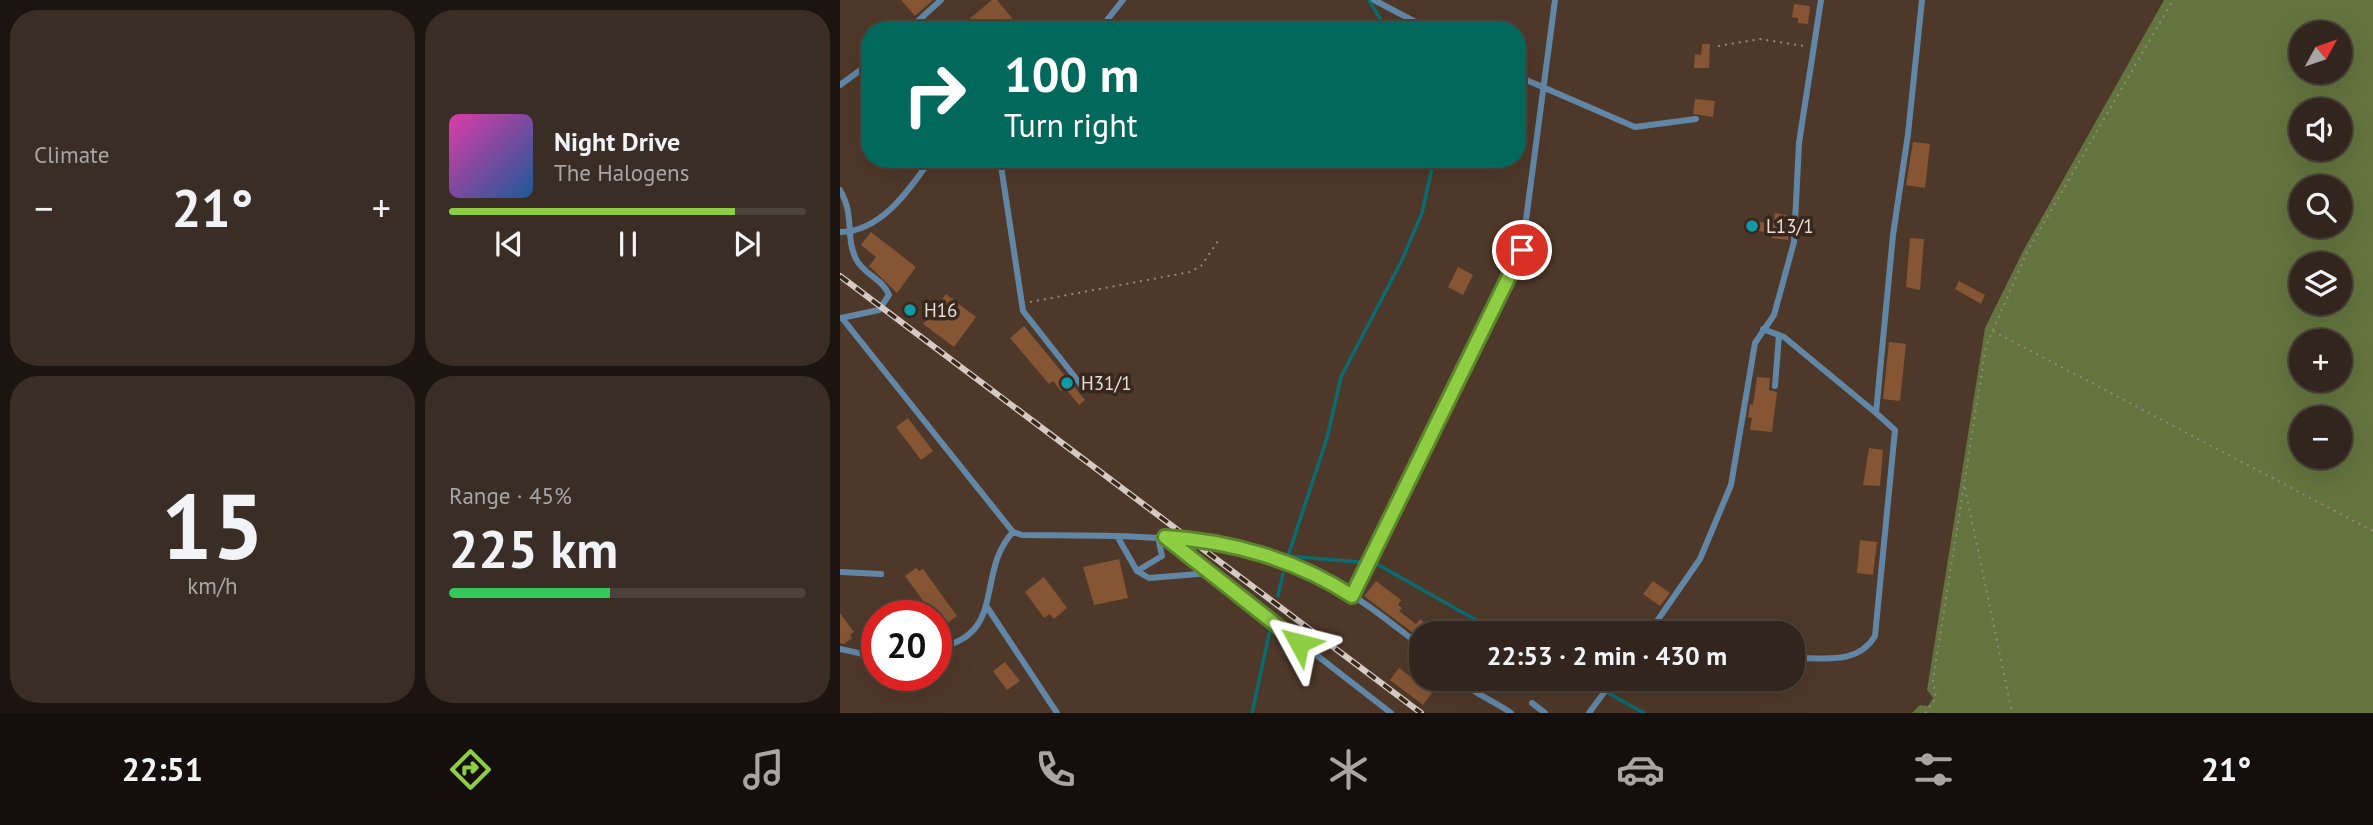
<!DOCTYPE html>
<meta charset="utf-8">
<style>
:root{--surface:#31251d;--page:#392d26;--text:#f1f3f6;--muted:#a8a5a4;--line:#4c423b;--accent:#8ece43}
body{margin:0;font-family:"PT Sans",sans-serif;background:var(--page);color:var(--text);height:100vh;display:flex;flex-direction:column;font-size:26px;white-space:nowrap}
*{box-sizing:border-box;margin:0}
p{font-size:23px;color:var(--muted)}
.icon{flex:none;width:38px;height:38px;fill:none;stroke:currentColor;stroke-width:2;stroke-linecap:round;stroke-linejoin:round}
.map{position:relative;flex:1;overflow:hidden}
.details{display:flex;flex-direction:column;gap:10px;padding:10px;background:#1b1410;width:840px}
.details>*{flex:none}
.banner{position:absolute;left:21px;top:21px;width:665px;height:147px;border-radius:28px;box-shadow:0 7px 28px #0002,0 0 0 2px var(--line);background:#00695c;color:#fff;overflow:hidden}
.needle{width:46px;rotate:50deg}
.tools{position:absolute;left:1449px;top:21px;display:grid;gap:14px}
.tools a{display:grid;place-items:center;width:63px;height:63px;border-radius:50%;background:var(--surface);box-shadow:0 7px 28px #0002,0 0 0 2px var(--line);font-size:35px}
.speed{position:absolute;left:21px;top:600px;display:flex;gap:14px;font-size:35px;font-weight:700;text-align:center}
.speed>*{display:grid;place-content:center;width:91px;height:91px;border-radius:50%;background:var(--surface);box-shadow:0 7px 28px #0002,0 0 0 2px var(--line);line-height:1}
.speed .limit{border:10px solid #d22;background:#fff;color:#111}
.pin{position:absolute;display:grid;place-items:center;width:60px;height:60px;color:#fff;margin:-30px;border:4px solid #fff;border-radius:50%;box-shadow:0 2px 7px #0007}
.me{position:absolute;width:77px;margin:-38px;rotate:308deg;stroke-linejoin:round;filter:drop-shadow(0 0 5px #0008)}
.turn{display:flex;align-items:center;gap:24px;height:147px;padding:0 28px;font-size:32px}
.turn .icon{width:91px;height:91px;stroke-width:2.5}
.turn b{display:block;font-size:49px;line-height:60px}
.big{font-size:52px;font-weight:700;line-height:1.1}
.details .widget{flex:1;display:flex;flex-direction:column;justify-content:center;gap:10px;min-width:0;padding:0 24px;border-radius:28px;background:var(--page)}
.details .dial{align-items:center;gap:0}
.dial b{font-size:91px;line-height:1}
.song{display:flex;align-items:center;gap:21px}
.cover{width:84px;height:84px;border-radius:10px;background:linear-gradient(135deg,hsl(320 70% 55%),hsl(210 70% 35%))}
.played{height:7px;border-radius:4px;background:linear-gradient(90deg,var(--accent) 80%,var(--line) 80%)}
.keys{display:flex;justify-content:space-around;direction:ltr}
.heat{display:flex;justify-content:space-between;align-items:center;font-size:38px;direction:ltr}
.charge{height:10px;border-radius:5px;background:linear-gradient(90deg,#34c759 45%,var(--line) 0)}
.details .tiles{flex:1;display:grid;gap:10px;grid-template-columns:repeat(2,1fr)}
.trip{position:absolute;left:569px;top:621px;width:396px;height:70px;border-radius:28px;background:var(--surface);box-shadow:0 7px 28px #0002,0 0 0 2px var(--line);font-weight:700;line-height:70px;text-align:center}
.menu{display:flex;height:112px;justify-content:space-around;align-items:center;background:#140f0c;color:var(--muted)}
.menu .icon{width:49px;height:49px}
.menu .on{color:var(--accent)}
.menu b{font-size:32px;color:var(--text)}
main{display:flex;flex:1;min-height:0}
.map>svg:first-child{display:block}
.built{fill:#4e3829;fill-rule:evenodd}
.forest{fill:#63743e;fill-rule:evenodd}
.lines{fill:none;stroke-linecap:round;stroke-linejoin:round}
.stream{stroke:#0a6c70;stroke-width:3.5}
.building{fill:#855534}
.path{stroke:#94877f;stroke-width:2;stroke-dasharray:2 5;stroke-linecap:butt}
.service{stroke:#6287a6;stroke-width:6}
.rail-casing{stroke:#d6cbc4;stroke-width:6}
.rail{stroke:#37271d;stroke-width:3.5;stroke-dasharray:10;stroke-linecap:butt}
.route-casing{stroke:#5c862c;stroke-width:18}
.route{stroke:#8ece43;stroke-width:12}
.culture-dot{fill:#0f9aa8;stroke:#37271d;stroke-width:2.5}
.labels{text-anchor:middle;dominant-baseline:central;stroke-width:7;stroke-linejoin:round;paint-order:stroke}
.poi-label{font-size:19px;fill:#e8ded7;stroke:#37271d;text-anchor:start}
</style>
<main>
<section class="details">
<div class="tiles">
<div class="widget"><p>Climate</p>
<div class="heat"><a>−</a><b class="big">21°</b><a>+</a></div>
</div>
<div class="widget">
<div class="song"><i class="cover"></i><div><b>Night Drive</b><p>The Halogens</p></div></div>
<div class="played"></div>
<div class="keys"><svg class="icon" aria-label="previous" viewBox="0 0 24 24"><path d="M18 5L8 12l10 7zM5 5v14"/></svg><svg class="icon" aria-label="pause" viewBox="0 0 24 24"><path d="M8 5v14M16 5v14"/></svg><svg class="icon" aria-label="next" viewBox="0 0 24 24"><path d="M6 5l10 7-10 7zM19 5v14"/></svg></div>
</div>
<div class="widget dial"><b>15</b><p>km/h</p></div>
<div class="widget"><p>Range · 45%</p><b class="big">225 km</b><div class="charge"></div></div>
</div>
</section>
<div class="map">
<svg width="1533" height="713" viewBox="0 0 1533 713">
<rect width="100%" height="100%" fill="#413127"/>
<path class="built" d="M0 0H1324L1183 251 1145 328 1087 690 1093 698 1088 706H1080L1072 713H0ZM30 30H677V159H30ZM37 616H96V676H37ZM581 634H952V679H581Z"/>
<path class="forest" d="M1324 0H1533V713H1072L1080 705 1088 706 1093 698 1087 690 1145 328 1183 251ZM1461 33H1500V72H1461ZM1500 110V149H1461V110ZM1500 187V226H1461V187ZM1461 264H1500V303H1461ZM1461 341H1500V380H1461ZM1461 418H1500V457H1461Z"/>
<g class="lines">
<path class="stream" d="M529 0 547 30
M519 562 448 556 487 438 501 377 561 262 582 213 594 159
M535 563 661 634
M438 596 443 574
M743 679 804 713
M412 713 430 630"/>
</g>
<path class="building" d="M61 0H93L75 16Z
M152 0H157L182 30H136L128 20Z
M954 4 970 6 968 24 958 23V18L952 17Z
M862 44H870L869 68H854L855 54 861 55Z
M855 99 875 101 873 117 853 114Z
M1073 142 1090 144 1085 188 1066 185Z
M935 213 950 216 948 240 932 238V233L907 229 908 220 933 224Z
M31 232 76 267 57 293 29 266 36 257 21 245Z
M1070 238 1084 239 1080 290 1066 287Z
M618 267 633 275 623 295 608 287Z
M1119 281 1145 295 1141 304 1115 289Z
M106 294 136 317 114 347 83 324Z
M184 326 245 400 239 405 225 388 221 391 213 381 209 384 170 338Z
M1049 342 1066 344 1060 401 1043 399Z
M917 377 930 378 929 390 937 392 932 432 910 430 912 418 908 417 910 404 913 405Z
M68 418 93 451 81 460 56 427Z
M1029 448 1043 450 1040 486 1023 485Z
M1020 540 1037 542 1033 575 1017 573Z
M279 559 288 598 254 605 243 567Z
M76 568 79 571 83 569 117 616 102 627 65 576Z
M204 577 227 608 214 619 210 614 204 618 185 592Z
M536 581 561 600 558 605 562 608 559 611 576 624 580 619 599 634H581V639L524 596Z
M813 581 830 593 820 606 803 594Z
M0 613 14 632 10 635 12 638 4 644 0 643Z
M165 662 180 681 167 690 153 671Z
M559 668 592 693 583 705 550 680Z"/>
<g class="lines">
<path class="path" d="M878 46 920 39 964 46
M190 302 350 272 361 266 380 238
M1153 331 1533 531
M1125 488 1172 713
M1085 713 1096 698 1093 680 1146 346 1187 252 1333 0"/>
<path class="service" d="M534 0 591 30
M68 30 101 0
M259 30 283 0
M677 76 795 127 856 119
M0 85 30 63
M160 159 183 311 242 386
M0 190C15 215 5 237 16 259 24 275 43 279 49 295L39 310 1 318
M0 232C41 232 70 189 91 159
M2 318 173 532C135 572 168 636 96 648
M923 329 944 337 1036 413
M935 386 939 335
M173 532 182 535C295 536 390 531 494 585 525 601 553 625 581 646
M277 536 297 571 322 556 318 537
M326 538 551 713
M297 571 309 578 370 573
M0 572 41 574
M512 596 682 250 715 0
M147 607 217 713
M808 634 860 559 891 485 915 343 934 315 954 242 959 143 981 0
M0 649 37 657
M952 658C983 657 1017 666 1035 636L1055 430 1036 413 1053 235 1068 134 1082 0
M621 679C629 692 657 702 671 713
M692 703 705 713
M749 713 774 679"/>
<defs>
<path id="rail" d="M0 276 581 713"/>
</defs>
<use href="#rail" class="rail-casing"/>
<use href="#rail" class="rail"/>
</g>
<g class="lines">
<defs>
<path id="route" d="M459 643 325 537C391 541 457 560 512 596L682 250"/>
</defs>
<use href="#route" class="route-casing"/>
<use href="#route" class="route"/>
</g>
<g class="culture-dot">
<circle cx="912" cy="226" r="7"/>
<circle cx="70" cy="310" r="7"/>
<circle cx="227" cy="383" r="7"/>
</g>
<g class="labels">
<g class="poi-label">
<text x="926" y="226">L13/1</text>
<text x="84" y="310">H16</text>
<text x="241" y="383">H31/1</text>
</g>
</g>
</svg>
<div class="tools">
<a><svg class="needle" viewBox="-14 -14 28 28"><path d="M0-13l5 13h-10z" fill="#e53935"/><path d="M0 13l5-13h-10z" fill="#a8a5a4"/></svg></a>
<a><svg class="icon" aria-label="sound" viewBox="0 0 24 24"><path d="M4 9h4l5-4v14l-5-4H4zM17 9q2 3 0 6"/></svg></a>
<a><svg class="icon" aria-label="search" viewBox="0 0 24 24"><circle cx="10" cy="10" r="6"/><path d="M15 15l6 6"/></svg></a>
<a><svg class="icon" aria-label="layers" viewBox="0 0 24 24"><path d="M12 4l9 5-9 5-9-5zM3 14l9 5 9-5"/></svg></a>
<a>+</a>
<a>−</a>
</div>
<div class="speed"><div class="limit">20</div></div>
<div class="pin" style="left:682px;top:250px;background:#d93025"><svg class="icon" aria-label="arrive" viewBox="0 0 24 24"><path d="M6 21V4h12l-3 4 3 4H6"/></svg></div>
<svg class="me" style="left:459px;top:643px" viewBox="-20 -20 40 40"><path d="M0-17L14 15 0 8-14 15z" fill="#8ece43" stroke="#fff" stroke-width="4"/></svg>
<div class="trip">22:53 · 2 min · 430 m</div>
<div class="banner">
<div class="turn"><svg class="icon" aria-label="right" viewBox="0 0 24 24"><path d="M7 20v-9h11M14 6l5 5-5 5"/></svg><div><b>100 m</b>Turn right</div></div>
</div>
</div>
</main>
<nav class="menu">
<b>22:51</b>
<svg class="icon on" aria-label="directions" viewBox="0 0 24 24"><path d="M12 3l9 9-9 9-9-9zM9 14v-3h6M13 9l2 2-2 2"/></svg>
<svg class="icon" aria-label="music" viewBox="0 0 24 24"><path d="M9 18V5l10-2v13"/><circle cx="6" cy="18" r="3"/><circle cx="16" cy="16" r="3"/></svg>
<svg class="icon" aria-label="phone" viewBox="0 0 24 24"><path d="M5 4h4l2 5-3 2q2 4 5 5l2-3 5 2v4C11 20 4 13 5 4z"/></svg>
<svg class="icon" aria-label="climate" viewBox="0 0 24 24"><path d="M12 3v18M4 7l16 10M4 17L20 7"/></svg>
<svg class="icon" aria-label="car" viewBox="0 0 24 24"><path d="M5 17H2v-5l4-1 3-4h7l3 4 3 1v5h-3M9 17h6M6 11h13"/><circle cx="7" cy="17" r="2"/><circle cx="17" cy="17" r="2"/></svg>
<svg class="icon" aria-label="filters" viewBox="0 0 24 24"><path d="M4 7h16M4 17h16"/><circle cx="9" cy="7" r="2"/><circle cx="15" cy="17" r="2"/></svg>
<b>21°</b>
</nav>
